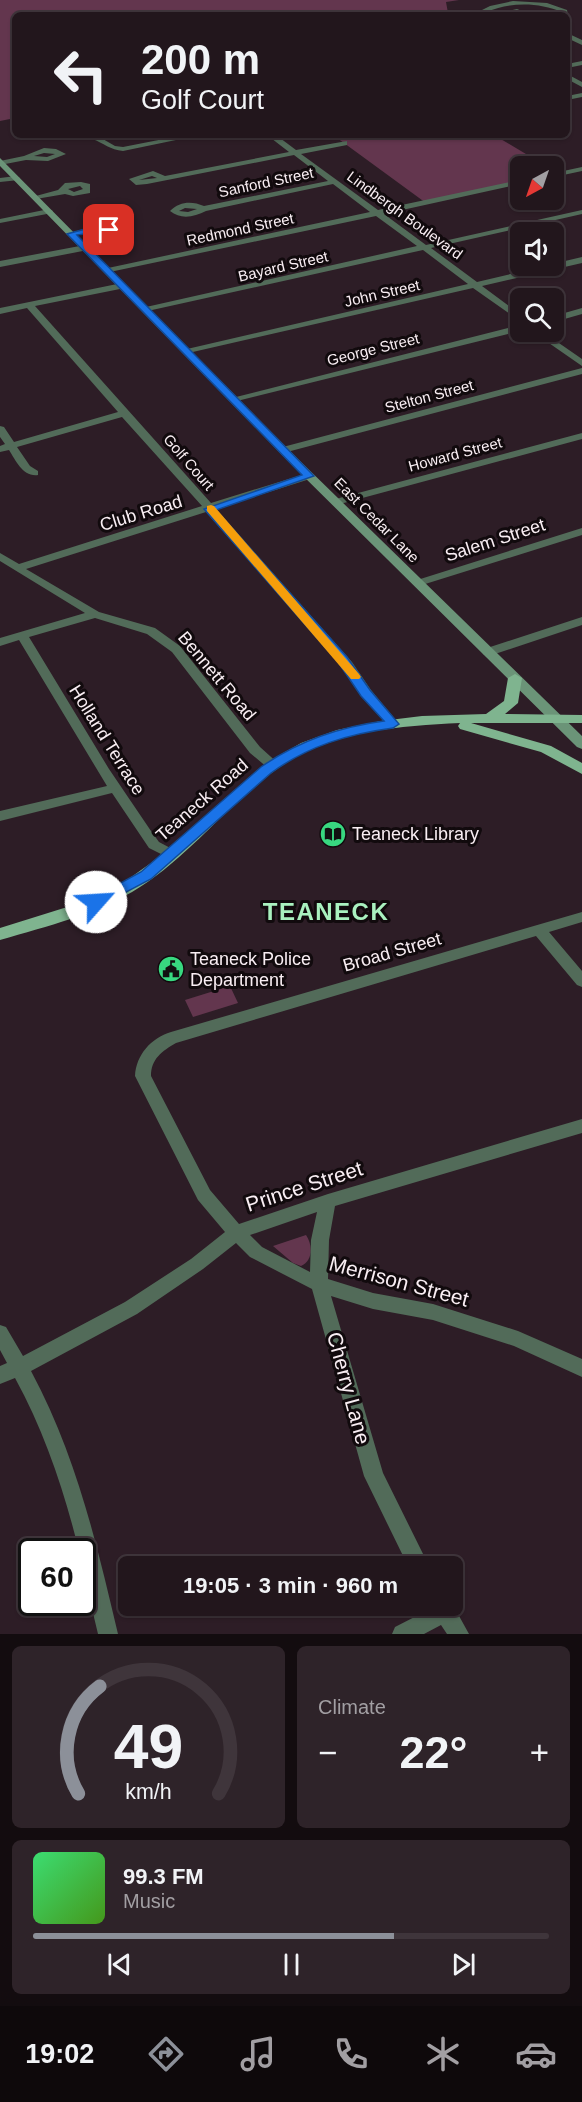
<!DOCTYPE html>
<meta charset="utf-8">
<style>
:root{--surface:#22161c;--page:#2e2329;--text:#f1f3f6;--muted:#a29fa3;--line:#3f353b;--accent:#8c9099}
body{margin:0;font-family:Arial,sans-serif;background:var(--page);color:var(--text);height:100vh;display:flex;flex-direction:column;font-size:22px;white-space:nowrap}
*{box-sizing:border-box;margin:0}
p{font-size:20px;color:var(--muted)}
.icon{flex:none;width:33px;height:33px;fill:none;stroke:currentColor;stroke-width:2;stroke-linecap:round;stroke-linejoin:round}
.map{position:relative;height:1634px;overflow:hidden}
.drawer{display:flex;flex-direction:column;gap:12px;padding:12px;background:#130c0f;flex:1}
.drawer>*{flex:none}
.top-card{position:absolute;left:12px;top:12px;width:558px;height:126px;border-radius:9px;box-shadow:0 2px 4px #0004,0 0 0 2px var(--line);background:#22161c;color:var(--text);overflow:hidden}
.needle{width:39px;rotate:220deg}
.tools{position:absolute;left:510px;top:156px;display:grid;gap:12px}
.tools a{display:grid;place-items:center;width:54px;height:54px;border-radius:9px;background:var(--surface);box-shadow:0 2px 4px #0004,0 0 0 2px var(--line);font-size:30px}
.speed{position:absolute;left:18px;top:1538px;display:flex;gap:12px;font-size:30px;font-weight:700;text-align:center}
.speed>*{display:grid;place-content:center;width:78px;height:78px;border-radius:50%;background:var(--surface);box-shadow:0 2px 4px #0004,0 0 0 2px var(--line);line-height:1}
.speed .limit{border:3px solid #111;border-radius:9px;background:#fff;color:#111}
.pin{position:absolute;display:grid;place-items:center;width:51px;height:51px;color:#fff;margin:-26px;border-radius:12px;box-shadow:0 3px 9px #0006}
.me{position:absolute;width:66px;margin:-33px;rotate:64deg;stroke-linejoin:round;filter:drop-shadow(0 0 4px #0008)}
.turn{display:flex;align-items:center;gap:21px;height:126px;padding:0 30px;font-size:27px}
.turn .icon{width:78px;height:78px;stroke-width:2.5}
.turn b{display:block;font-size:42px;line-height:51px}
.big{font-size:45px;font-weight:700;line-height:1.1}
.drawer .tile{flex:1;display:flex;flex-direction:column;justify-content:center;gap:9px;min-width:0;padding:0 21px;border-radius:9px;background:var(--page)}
.drawer .dial{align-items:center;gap:0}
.dial svg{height:156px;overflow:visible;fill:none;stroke:var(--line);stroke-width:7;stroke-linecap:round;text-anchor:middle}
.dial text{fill:var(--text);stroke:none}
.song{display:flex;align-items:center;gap:18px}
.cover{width:72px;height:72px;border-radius:9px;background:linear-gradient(135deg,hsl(140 70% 55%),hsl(100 70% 35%))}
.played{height:6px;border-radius:3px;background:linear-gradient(90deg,var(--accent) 70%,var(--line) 70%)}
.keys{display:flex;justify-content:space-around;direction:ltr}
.heat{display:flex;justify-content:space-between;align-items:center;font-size:33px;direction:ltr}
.drawer .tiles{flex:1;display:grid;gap:12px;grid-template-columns:1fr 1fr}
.tile:last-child{grid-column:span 2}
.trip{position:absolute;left:118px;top:1556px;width:345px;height:60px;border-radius:9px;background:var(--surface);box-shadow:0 2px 4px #0004,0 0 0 2px var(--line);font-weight:700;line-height:60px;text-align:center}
.tabs{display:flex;height:96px;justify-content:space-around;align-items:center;background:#0e090b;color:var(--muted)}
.tabs .icon{width:42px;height:42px}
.tabs .current{color:var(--accent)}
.tabs b{font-size:27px;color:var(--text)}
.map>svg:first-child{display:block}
.green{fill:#63364e}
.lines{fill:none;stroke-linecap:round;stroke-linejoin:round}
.street{fill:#526b59;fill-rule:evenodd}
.secondary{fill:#6b9478;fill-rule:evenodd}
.primary{fill:#7fb48f;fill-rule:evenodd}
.route{fill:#1a73e8;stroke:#114b97;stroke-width:1.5}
.slow{fill:#f59e0b}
.labels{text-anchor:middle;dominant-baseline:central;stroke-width:6;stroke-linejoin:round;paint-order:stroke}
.far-street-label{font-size:15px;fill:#f9eef3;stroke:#110a0d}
.street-label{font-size:18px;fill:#f9eef3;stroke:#110a0d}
.poi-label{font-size:18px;fill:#f9eef3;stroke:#110a0d;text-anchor:start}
.near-street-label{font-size:21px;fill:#f9eef3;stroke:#110a0d}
.district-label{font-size:24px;font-weight:bold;letter-spacing:1.5px;fill:#a9f1bf;stroke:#110a0d}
</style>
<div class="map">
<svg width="582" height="1634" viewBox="0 0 582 1634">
<rect width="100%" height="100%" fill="#2d1d26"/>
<path class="green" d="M0 0H459L446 2 448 13 451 15H15V118L0 121Z
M333 135H494L546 166H520V182L426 203Z
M230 986 238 1003 193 1017 185 1000Z
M306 1235C313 1245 313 1261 301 1266L293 1263 273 1246Z"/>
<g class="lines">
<path class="street" d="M513 1 547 3 567 10 568 15H562V12C538 2 510 2 487 12L488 15H482L480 11 490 6Z
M517 9 532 15C525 15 503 15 499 13Z
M567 33 582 40V45L567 38Z
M582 61V65L567 68V64Z
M567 74 582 82V87L567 79Z
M582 93V97L567 100V96Z
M68 135H96L115 146 123 147 184 135H200L123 151C110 150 104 143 92 139 84 136 75 139 68 135Z
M267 135H276L296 150 347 141V145L301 154 378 210 520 180V184L384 214 426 245 582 210V214L431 248 477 282 582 257V263L482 286 520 314V321L473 288 184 354V350L187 349 468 284 423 250 143 312 142 310 146 307 417 246 376 216 105 273 104 271 108 268 370 212 333 184 206 211C194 217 181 220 170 211 180 201 192 201 204 206L328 181 294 155 147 184 136 185 129 179 153 171 165 176 289 152ZM152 176 157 178 139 180ZM185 208 197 209 188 212 179 211Z
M44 148 56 149 66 154 48 161 26 160 0 165V161L24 156ZM44 153 55 154 47 157 34 156Z
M582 167V171L554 177V173Z
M16 176 20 178 19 180 0 182V178Z
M81 182 90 184V193L73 196 65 194 36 199 32 197 58 190 65 183ZM80 186 83 189 74 192 68 189Z
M49 209 53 211 52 213 0 223V219Z
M109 217 123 218 130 223 113 231 96 230 71 236 67 234 93 226 95 221ZM107 222 120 223 112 226H101Z
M85 245 89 248 88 250 0 267V261Z
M122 283 125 284V288L35 306 211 503 305 474H313V478L216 509 352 662 371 690 399 724 397 727H389L362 696 343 667 206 512 26 569 99 612 155 628 180 646 260 747 280 765 278 768H268L250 753 172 652 147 634 95 618 29 637 109 769 151 831 159 842 176 851 178 854 171 859 149 848 112 793 0 821V811L107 786 19 640 0 646V638L85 613 0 561V553L19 564 202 506 122 417 17 447 30 466 38 471V475C23 477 16 461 9 450L0 452V446L5 444 0 437V426L4 427 14 442 118 412 27 308 0 314V308Z
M582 308V314L554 322V316Z
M520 325V331L233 402 228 399Z
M533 332H543L582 359V366Z
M582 368V374L287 452 283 453 278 450 279 448Z
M582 433V439L340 504 336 505 331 502 332 500Z
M582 528V535L422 585 418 586 412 583 414 581Z
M582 617V625L492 655H484L482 652 484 649Z
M582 912V922L549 932 582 971V987L577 985 536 936 176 1043C162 1051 151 1059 151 1076L210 1190 239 1224 328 1194 582 1119V1133L335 1206 329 1240 328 1279 373 1293 433 1304 518 1331 582 1359V1377L514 1346 433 1320 373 1309 331 1296 383 1473 429 1566H408L364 1476 312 1289 250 1257 236 1243 203 1269 137 1314 31 1371C76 1455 96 1541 118 1634H98L82 1567V1551H79C64 1490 45 1433 15 1378L0 1384V1366L7 1363 0 1350V1325L6 1327 23 1356 125 1302 191 1259 225 1232 198 1200 135 1076C136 1055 151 1038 171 1032ZM317 1212 311 1240 310 1272 262 1247 250 1235Z
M431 1605H453L469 1634H447L441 1625 424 1634H392L395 1627 432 1608Z"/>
<path class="secondary" d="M0 158 298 459 582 736V749L577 747 290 463 0 166Z"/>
<path class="primary" d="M515 674 522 678 518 703 505 714 582 715V723H471L551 746 582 763V774L541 752 460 729 458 726 460 723C397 726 330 731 277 769 228 804 191 854 140 887 98 914 48 926 0 940V928L80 903 127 880 165 853 268 762 301 743 337 730 381 721 422 716 486 714 504 701 508 678Z"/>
</g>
<path class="route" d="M96 226 113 230C106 233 87 233 77 235L314 476 216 510 347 657 370 690 399 724 393 728C348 734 308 746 271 773L151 879 96 908 91 906 89 902 91 899 141 872 261 767C298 741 339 727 384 721L361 696 338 662 204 509 302 475 67 234Z"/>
<path class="slow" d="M211 505 214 506 359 674 361 677 359 679H351L207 511V506Z"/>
<defs>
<symbol id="library-disc" viewBox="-11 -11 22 22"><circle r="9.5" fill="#38d880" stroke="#110a0d"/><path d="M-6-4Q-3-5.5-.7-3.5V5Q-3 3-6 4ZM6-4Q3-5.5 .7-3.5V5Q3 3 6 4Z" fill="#111"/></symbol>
<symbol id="civic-disc" viewBox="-11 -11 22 22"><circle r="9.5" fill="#38d880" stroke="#110a0d"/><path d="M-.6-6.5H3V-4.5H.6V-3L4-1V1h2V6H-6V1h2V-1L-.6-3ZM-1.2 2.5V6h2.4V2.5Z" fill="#111"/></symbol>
</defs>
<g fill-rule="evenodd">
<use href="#library-disc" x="318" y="819" width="30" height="30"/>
<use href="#civic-disc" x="156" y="954" width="30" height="30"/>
</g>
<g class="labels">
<g class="far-street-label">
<text transform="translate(266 182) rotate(-12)">Sanford Street</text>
<text transform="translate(405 215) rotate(36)">Lindbergh Boulevard</text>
<text transform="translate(240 229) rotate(-12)">Redmond Street</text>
<text transform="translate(283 266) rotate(-13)">Bayard Street</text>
<text transform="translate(382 293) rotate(-13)">John Street</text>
<text transform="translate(373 349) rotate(-14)">George Street</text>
<text transform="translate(429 396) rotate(-15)">Stelton Street</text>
<text transform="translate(455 454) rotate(-15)">Howard Street</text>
<text transform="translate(189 462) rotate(49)">Golf Court</text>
<text transform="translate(377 520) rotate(45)">East Cedar Lane</text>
</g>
<g class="street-label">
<text transform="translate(141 513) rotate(-17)">Club Road</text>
<text transform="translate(495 540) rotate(-18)">Salem Street</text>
<text transform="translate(217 676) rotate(50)">Bennett Road</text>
<text transform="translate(107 740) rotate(58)">Holland Terrace</text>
<text transform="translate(202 800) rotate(-41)">Teaneck Road</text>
<text transform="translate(392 952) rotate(-16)">Broad Street</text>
</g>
<g class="poi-label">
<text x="352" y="834">Teaneck Library</text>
<text x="190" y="959">Teaneck Police<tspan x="190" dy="21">Department</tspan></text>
</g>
<g class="near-street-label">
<text transform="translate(304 1186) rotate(-18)">Prince Street</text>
<text transform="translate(399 1281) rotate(15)">Merrison Street</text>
<text transform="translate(349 1388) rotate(75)">Cherry Lane</text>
</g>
<g class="district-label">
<text x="326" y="911">TEANECK</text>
</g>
</g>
</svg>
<div class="tools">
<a><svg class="needle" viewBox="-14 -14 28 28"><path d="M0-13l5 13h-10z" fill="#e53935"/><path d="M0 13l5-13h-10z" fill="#a29fa3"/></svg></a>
<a><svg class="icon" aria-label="sound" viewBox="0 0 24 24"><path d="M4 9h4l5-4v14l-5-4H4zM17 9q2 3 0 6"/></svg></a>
<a><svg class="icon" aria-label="search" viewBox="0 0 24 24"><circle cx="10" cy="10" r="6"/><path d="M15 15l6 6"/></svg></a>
</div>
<div class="speed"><div class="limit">60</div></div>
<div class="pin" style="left:109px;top:230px;background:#d93025"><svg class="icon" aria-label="arrive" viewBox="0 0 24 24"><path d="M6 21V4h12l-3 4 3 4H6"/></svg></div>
<svg class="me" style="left:96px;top:902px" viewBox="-20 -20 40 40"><circle r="19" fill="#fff"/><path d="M0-13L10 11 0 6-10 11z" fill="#1a73e8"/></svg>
<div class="trip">19:05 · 3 min · 960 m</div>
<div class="top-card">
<div class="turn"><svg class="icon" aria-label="left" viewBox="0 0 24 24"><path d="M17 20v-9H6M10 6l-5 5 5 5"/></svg><div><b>200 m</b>Golf Court</div></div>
</div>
</div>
<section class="drawer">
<div class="tiles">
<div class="tile dial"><svg viewBox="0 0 100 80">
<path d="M14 69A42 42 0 1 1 86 69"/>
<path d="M14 69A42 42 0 0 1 25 14" stroke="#8c9099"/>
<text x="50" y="56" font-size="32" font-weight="700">49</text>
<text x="50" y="72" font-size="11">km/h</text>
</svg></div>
<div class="tile"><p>Climate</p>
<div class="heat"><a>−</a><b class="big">22°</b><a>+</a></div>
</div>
<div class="tile">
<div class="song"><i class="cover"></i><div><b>99.3 FM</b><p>Music</p></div></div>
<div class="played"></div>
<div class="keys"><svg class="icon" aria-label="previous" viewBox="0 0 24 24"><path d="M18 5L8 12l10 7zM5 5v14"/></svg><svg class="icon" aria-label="pause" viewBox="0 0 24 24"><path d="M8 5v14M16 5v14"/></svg><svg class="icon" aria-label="next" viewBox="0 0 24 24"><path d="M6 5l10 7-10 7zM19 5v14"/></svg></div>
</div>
</div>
</section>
<nav class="tabs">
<b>19:02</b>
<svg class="icon current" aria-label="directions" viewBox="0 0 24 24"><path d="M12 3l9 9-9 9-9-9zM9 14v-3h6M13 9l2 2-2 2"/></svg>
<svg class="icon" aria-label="music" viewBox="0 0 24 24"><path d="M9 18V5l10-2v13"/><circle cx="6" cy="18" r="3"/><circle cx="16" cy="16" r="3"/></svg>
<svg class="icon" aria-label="phone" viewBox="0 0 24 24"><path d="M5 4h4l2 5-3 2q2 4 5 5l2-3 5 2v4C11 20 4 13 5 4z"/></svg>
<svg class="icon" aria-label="climate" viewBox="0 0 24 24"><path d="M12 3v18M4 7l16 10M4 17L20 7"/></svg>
<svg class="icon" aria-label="car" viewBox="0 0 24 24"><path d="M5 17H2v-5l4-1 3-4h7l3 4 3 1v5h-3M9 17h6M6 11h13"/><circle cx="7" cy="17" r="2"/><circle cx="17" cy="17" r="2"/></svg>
</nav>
